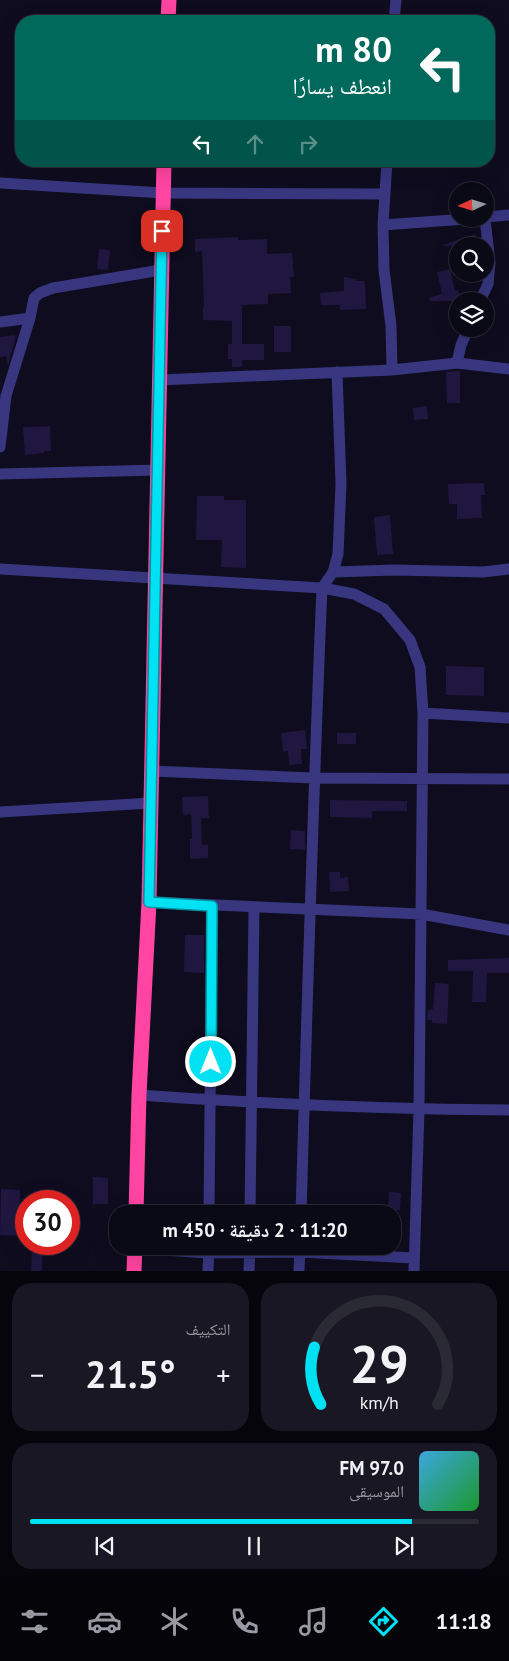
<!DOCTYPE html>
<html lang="ar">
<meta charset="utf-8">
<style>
:root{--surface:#0a0916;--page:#181723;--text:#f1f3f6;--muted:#999aa1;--line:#2a2a35;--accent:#00e1f4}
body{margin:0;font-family:"PT Sans","Noto Naskh Arabic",sans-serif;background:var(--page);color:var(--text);direction:rtl;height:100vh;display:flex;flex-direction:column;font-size:19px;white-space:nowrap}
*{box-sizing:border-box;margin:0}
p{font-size:16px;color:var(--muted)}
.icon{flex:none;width:28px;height:28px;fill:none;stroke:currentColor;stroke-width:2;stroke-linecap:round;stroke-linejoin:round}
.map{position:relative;height:1271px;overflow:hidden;direction:ltr}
.side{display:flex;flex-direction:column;gap:12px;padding:12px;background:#06050c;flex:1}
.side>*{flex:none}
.top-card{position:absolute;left:15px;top:15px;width:480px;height:152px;border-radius:20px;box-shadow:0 5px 20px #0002,0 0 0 1px var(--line);direction:rtl;background:#00695c;color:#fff;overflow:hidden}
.needle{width:32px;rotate:266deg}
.buttons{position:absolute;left:449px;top:182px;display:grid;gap:10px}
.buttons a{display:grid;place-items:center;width:45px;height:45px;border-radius:50%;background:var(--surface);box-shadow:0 5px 20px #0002,0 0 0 1px var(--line);font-size:25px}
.speed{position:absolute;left:15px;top:1190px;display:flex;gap:10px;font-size:25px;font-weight:700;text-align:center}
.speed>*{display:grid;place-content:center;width:65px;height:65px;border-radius:50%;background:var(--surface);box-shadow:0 5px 20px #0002,0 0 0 1px var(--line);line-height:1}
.speed .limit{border:8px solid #d22;background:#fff;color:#111}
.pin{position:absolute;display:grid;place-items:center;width:42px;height:42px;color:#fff;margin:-21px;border-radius:10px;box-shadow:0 2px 8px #0006}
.me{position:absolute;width:55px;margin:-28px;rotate:0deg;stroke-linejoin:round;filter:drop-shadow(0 0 4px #0008)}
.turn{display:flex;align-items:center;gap:18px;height:105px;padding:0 20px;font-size:22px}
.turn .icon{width:65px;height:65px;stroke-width:2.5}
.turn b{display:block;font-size:35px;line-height:42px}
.lanes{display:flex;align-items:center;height:48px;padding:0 20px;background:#0003;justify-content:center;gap:25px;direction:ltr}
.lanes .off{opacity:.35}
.big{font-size:38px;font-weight:700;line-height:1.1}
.side .tile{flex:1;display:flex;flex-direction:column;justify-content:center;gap:8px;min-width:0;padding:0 18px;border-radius:20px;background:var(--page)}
.side .dial{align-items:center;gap:0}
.dial svg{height:130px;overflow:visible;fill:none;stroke:var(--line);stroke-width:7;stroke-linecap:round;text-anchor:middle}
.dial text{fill:var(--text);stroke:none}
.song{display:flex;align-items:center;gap:15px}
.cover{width:60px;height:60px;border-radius:8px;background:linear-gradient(135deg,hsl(200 70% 55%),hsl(130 70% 35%))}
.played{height:5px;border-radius:2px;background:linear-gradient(90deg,var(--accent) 85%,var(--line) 85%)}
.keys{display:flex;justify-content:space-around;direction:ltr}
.heat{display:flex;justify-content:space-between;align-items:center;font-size:28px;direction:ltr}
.side .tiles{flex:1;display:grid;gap:12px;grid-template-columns:1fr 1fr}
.tile:last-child{grid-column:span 2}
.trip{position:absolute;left:109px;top:1205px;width:292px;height:50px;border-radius:20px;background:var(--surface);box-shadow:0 5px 20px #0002,0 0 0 1px var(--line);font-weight:700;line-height:50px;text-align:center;direction:rtl}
.tabs{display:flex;height:80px;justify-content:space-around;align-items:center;background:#040409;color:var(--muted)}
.tabs .icon{width:35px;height:35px}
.tabs .active{color:var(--accent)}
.tabs b{font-size:22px;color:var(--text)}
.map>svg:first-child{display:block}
.building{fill:#1f1740}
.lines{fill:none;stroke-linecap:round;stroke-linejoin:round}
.street{stroke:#37367f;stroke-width:11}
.highway{stroke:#ff44a2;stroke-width:15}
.route-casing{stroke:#00929f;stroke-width:12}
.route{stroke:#00e1f4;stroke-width:9}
</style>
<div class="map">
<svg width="509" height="1271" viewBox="0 0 509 1271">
<rect width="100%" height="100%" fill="#0e0c1e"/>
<path class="building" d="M475 234 479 246H443V245Z
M238 237V240L267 239V254L292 253 294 277H290L291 293 268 294V304L242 305V344H264V360H242V367H232V359H228V344H232V321L203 320V307H204L202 251 195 252V239Z
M99 249 110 250 108 270 97 269Z
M450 269 455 291 458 290 461 301H430L429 298 442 294 437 272Z
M344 277 356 279V281H365L366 309 340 310V305H321L320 293 344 291Z
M274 326H291V352H274Z
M15 335V340L8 365 6 356 0 357V337Z
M460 371V403H447L446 372Z
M427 406 428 419 414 420 413 408Z
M50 426 51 451H44V453L25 455 23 427Z
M484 483 485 495H481L482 518 457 519V504H449L448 484Z
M197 496H224V500H246V568L221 567 222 540H196Z
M390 515 393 554 377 555 374 517Z
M446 666 484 667V696L446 695Z
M305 730 307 749H301L302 764 289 765 288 751 283 752 281 733Z
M337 733H356V744H337Z
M208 796 209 818H201L202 845H208V858L190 859V839H192L191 814 183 815 182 797Z
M330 800 407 801V811H372V818L330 817Z
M291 830 305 831V850L290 849Z
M329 872H340V878L348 877 349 891 330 892Z
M185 935H204V973L184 972Z
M509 958V973H487L486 1002H472L473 971H448V960Z
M435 983 449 984 447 1024 432 1023V1020H427L428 1010 433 1009Z
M93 1177 108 1178V1204H93Z
M1 1189 20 1190 19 1236 0 1235Z
M389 1192 401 1193 400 1210H388Z
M32 1244H43L42 1271H31Z"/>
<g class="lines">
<path class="street" d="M394 21 396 0
M387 161 383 225 384 270 391 326 392 370
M0 183 163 193 385 194
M485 217 509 215
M383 225 466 219
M480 301 488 284 490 263 485 219
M0 322 30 318
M457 363 461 345 468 329
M160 380 392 370 457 363 509 369
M0 447 6 396 30 318 34 298 40 293 53 288 161 270
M0 474 158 470
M0 569 322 588 354 594 384 609 410 640 420 667 423 713 419 1109 414 1271
M333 572 395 570 483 572 509 569
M423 713 509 718
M152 771 313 778 509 779
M0 812 151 803
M149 902 421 914 509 930
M139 1095C262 1104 385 1109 509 1110
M209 1214 212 906
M250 1214 254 908
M301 1214C307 1005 313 796 322 588L333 572 338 554 341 484 337 372
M135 1248 208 1253 299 1252 414 1258
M208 1271 209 1246
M249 1271 250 1246
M299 1271 300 1246"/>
<path class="highway" d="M168 21 169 0
M136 1214 139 1095 149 902 164 161
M134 1271 135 1246"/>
</g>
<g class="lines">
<defs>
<path id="route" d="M162 231 149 902 212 906 211 1062"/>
</defs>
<use href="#route" class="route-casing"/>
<use href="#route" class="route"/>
</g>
</svg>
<div class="buttons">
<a><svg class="needle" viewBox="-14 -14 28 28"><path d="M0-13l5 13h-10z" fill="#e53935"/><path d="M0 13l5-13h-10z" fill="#999aa1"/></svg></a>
<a><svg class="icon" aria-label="search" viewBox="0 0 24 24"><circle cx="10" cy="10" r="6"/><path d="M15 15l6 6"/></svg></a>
<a><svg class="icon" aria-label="layers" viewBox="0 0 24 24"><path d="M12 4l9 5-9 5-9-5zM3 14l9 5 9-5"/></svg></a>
</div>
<div class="speed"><div class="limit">30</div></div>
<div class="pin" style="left:162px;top:231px;background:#d93025"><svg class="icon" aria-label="arrive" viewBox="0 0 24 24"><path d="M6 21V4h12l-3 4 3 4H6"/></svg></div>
<svg class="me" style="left:211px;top:1062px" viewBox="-20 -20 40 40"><circle r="17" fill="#00e1f4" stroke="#fff" stroke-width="3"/><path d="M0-11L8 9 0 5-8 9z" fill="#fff"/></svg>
<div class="trip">11:20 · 2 دقيقة · 450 m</div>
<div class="top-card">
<div class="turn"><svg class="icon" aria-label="left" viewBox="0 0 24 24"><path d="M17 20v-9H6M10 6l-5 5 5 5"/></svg><div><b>80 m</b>انعطف يسارًا</div></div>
<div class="lanes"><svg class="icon" aria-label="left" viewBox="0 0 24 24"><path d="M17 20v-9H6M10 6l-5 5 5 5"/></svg><svg class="icon off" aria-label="ahead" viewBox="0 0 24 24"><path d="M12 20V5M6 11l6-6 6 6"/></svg><svg class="icon off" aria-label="right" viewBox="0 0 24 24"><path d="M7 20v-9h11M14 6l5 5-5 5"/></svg></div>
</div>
</div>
<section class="side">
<div class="tiles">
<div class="tile dial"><svg viewBox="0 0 100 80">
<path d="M14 69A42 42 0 1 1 86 69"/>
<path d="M14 69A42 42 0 0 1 10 34" stroke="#00e1f4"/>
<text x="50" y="56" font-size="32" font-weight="700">29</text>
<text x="50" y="72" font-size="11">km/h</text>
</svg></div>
<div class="tile"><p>التكييف</p>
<div class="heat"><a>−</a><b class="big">21.5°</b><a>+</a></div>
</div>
<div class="tile">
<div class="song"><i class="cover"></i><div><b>97.0 FM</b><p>الموسيقى</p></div></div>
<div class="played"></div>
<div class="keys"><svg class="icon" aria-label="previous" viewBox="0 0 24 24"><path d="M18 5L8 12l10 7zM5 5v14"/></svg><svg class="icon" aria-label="pause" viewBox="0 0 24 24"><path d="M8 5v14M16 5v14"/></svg><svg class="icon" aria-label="next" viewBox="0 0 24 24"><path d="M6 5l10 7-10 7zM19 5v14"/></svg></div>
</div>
</div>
</section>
<nav class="tabs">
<b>11:18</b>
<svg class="icon active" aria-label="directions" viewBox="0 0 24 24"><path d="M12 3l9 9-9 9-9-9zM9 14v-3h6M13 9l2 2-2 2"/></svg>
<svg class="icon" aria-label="music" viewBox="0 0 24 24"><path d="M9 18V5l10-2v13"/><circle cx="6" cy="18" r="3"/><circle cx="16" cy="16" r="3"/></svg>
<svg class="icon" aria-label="phone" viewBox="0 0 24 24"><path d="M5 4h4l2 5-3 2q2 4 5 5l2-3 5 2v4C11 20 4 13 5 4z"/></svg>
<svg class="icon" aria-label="climate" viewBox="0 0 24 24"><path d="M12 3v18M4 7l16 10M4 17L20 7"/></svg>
<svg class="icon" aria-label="car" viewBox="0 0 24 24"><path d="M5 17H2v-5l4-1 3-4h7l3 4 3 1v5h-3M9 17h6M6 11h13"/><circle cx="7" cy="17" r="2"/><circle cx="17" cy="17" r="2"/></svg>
<svg class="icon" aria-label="filters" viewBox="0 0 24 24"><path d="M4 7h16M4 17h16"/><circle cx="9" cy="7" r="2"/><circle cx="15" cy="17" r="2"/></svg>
</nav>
